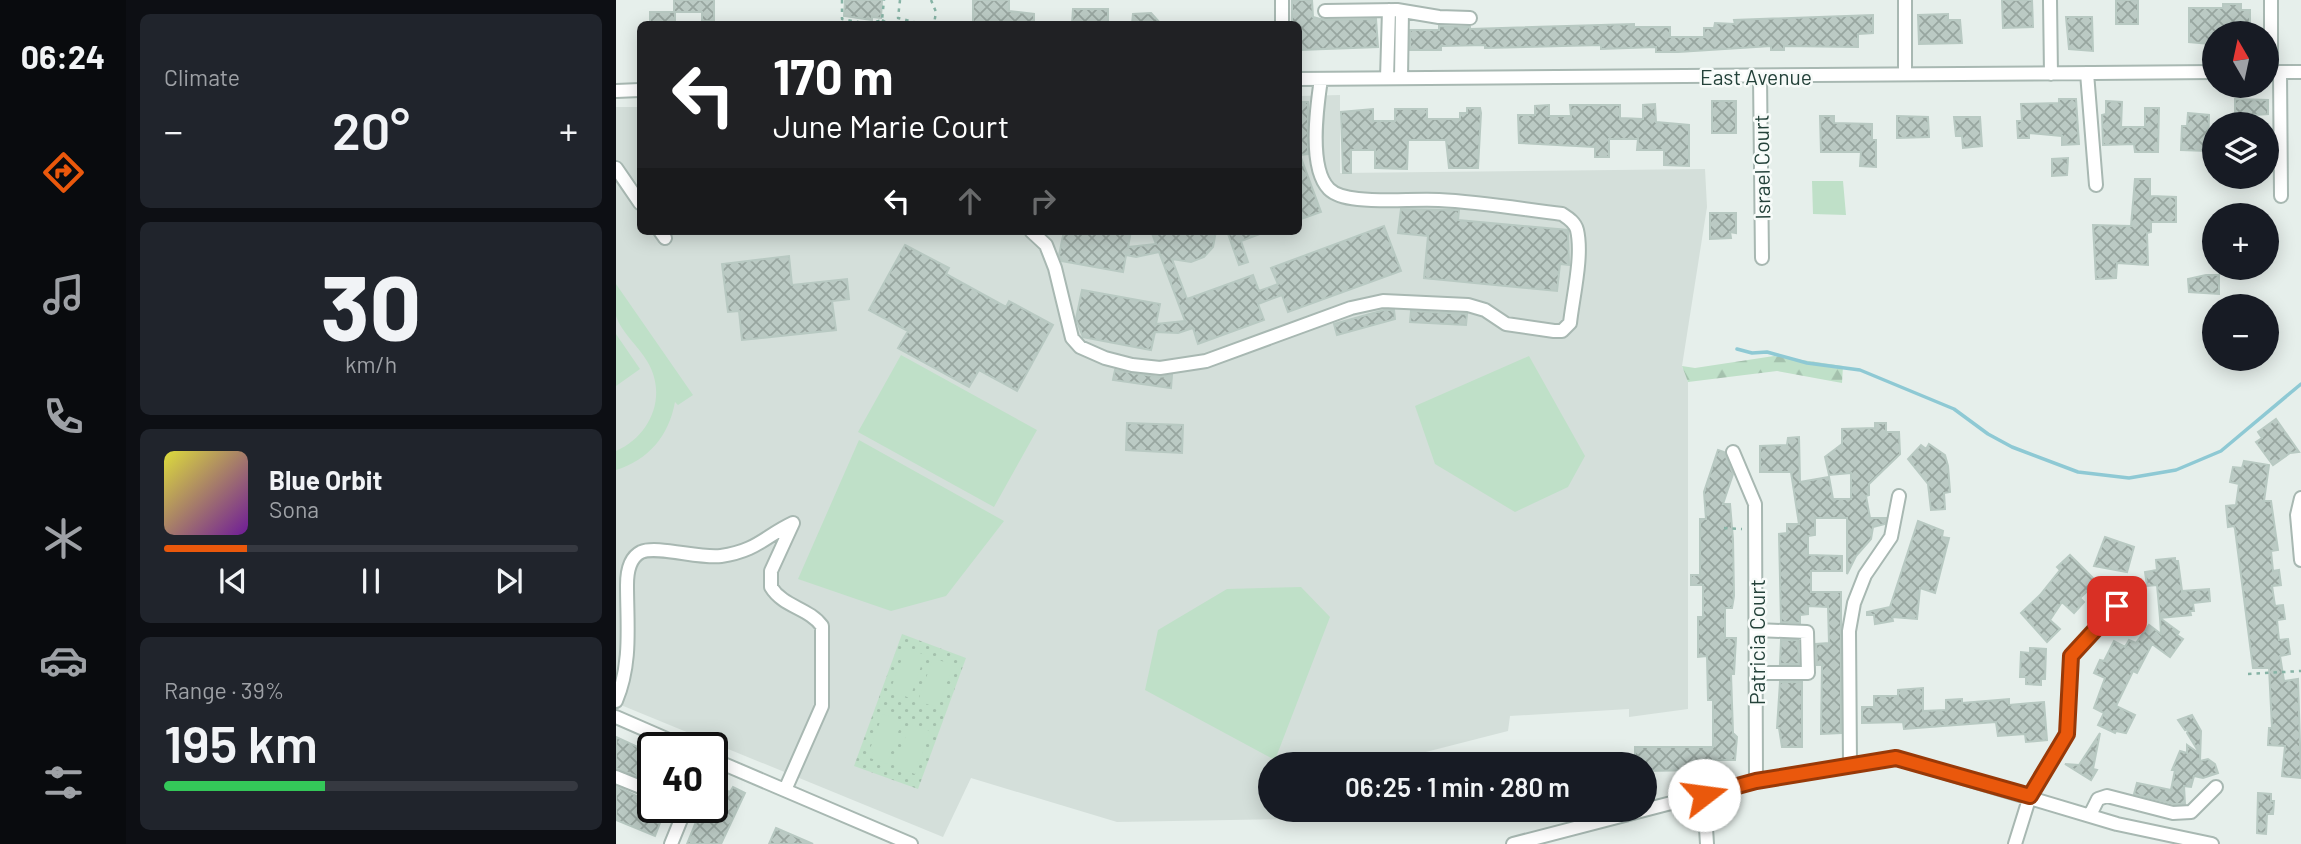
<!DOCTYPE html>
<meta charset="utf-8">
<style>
:root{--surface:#171b24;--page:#20242c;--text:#f1f3f6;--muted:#9ea1a6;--line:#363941;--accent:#ea580c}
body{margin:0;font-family:Barlow,sans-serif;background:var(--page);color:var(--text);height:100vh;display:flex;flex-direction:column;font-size:26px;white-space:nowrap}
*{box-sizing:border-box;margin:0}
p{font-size:23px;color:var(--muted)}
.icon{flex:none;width:38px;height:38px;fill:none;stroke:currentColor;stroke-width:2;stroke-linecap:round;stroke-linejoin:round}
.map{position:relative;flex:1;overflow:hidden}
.panel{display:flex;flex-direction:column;gap:14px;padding:14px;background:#0d0f14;width:490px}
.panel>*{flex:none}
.hud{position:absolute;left:21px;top:21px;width:665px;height:214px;border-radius:10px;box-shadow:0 4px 18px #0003;background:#202124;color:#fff;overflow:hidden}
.needle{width:46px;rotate:351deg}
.tools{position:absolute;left:1586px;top:21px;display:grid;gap:14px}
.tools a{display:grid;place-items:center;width:77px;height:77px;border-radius:50%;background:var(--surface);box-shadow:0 4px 18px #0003;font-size:35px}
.speed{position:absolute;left:21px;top:732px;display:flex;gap:14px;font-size:35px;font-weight:700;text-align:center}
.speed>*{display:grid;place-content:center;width:91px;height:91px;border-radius:50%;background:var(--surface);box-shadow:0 4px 18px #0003;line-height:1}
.speed .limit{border:4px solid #111;border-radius:10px;background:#fff;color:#111}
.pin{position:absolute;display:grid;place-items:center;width:60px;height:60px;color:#fff;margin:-30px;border-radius:14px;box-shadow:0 4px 10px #0006}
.me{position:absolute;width:77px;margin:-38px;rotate:75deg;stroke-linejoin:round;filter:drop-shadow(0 0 5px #0008)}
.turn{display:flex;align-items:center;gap:24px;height:147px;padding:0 21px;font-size:32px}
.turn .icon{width:91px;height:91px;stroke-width:2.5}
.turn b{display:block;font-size:49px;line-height:60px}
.lanes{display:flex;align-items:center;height:66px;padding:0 21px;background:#0003;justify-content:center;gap:35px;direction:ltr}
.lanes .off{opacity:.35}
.big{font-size:52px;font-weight:600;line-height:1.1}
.panel .widget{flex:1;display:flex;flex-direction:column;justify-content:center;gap:10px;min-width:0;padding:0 24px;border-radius:10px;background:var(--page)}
.panel .dial{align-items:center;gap:0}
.dial b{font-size:91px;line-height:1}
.song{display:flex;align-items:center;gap:21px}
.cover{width:84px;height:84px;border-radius:10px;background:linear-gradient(135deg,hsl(60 70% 55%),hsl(280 70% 35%))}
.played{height:7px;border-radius:4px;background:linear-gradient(90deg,var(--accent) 20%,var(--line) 20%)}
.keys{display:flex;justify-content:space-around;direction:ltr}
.heat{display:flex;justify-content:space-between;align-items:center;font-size:38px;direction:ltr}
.charge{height:10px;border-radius:5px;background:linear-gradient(90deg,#34c759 39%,var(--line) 0)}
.trip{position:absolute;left:642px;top:752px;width:399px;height:70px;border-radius:35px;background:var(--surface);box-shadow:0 4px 18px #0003;font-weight:600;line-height:70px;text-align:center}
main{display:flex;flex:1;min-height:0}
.tabs{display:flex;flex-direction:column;width:126px;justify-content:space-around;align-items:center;background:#090b0e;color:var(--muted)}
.tabs .icon{width:49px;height:49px}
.tabs .current{color:var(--accent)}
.tabs b{font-size:32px;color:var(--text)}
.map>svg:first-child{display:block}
.built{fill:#d4dfda}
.grass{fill:url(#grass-dots)}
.forest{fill:url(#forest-firs)}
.garden{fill:#bfe0c8}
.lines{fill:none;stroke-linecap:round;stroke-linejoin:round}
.stream{stroke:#8ec9d4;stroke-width:3.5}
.building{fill:url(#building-cross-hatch);stroke:#b8c9c2;stroke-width:2}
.minor-casing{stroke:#a8b8b2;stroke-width:16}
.path{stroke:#86b3a5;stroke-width:2.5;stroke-dasharray:3.5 5;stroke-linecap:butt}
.minor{stroke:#fff;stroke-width:12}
.route-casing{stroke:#983908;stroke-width:18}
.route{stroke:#ea580c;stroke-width:12}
.labels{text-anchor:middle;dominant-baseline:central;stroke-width:5;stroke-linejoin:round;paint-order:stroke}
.street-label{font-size:21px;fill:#24423a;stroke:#f7fbf9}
</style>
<main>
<nav class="tabs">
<b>06:24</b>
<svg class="icon current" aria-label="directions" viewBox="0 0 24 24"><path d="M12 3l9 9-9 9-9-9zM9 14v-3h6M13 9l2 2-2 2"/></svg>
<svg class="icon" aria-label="music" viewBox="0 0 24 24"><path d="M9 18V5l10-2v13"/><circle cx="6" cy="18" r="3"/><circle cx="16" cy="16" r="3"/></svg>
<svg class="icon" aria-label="phone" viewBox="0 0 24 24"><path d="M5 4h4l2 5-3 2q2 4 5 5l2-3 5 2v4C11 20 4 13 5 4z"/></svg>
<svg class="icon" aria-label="climate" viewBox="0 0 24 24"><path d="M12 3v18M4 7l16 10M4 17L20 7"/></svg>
<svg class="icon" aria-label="car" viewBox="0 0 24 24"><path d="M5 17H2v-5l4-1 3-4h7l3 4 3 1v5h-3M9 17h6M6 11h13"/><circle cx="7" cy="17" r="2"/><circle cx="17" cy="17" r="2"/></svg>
<svg class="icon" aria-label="filters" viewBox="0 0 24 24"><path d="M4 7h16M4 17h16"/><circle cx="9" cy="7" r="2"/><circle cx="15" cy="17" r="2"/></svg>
</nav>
<section class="panel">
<div class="widget"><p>Climate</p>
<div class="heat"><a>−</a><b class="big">20°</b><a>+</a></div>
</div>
<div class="widget dial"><b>30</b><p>km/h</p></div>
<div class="widget">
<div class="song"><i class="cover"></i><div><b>Blue Orbit</b><p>Sona</p></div></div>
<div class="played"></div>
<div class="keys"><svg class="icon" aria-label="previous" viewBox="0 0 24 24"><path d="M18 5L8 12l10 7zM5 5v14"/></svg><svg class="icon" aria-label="pause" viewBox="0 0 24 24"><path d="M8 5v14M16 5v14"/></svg><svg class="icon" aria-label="next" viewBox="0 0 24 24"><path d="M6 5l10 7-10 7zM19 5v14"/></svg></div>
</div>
<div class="widget"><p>Range · 39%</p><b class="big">195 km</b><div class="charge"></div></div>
</section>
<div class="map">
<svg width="1685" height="844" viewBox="0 0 1685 844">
<defs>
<pattern id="grass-dots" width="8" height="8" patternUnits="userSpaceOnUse" patternTransform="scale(1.75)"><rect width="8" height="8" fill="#bfe0c8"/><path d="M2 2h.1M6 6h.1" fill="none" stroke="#a4c1ad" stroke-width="1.8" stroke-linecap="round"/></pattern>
<pattern id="forest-firs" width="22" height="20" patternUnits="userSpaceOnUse" patternTransform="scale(1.75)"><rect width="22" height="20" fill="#bfe0c8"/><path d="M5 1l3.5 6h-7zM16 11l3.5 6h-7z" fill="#a4c1ad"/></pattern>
<pattern id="building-cross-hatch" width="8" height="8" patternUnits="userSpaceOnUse" patternTransform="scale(1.75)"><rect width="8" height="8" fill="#bbcac4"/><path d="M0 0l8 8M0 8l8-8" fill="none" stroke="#98a6a0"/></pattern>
</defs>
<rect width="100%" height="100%" fill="#e6efeb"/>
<path class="built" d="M724 95V173L1089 169 1091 207 1066 366 1072 382V709L1013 717V709L894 716 892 731 759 765H654V810H709L672 819 501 822 355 778 327 837 0 703V107H24V231H682L683 96Z"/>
<path class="grass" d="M286 634 350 658 302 789 238 766Z"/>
<path class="forest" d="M1158 356 1227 366 1226 383 1161 371 1072 382 1066 366 1079 368Z"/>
<path class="garden" d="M1196 181H1227L1230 215 1197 214Z
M0 284 77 395 62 405 59 402C53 435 33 460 0 470V451C35 436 52 395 31 361 23 347 5 332 0 316 0 308 0 293 0 284Z
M0 334 24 369 0 386Z
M285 355 421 430 378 507 242 432Z
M913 356 969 456 952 487 899 512 819 464 799 406Z
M243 440 388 521 330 596 275 611 182 579Z
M685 587 714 617 659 760 529 690 542 630 611 589Z
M290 648 309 655 294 698 274 691Z
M317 658 337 665 322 708 302 701Z
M267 714 286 721 271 764 251 757Z
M294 724 314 731 299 774 279 767Z"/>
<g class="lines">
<path class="stream" d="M1121 349 1136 353 1151 352 1191 363 1244 370 1338 409 1372 434 1396 447 1462 472 1513 478 1560 470 1605 451 1685 384"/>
</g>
<path class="building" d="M58 0H98V21H86V12H59V24H34V12H58Z
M235 0H266L265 18 256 17V20L228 16 229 1Z
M357 0H393V11L418 14V24H357Z
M676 0H696L697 17 708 20 760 19 762 47 684 50 682 24H676Z
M1386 0H1416L1417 27 1387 28Z
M1500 0H1522V24H1500Z
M1607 4H1625V10H1634V32L1598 33V42L1594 44 1573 42V8H1607Z
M457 9H492V24H456Z
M535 13 545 24H516L517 14Z
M1332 14V20H1344L1346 43 1303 44 1302 15Z
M1257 15V33L1242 34V47L1168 46V50H1155V46L1062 52H1040V47L985 49V45L869 48V45L825 46V50H794V30H823V26L854 27V29L1018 24V27H1054V37H1088V28H1098L1099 23 1119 24 1118 20Z
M1450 17H1476L1477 51 1453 49Z
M1443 99H1460L1463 144 1446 145V136L1413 133V138H1402L1401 121H1406L1405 104 1443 103Z
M1619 99 1652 100V114L1638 115V124H1619Z
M1096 101H1120V133H1096Z
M1490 101 1506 102 1505 127H1529V108H1543L1542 152H1519L1518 144 1487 145 1486 115 1490 114Z
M682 102H692V154L684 155 705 212 682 220Z
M1039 104 1040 122 1073 125V166L1048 165V150H1021L1022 139H993V157H979V147L903 143 902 115H919V106L933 105V116H955L954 105H1004V118L1027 119V105Z
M851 108H864L865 113 862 168H833L830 140H792L791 169 759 168V150H735V173H727L725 112 757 109V121H779V109H811V119H844V113H851Z
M1572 113 1593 115 1592 151 1565 150 1566 126H1571Z
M1204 116H1218V123L1256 124V140H1260V167L1244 166 1245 152H1205Z
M1281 116 1312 117 1313 137 1281 138Z
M1338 117H1364L1366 146 1347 148 1346 136H1340Z
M1452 158 1451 175 1436 176V159Z
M1519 179H1534V196L1560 197V222H1535V232L1531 233 1532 265 1501 263 1500 278 1480 279 1477 225 1515 226Z
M785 209 843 210 842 220 952 230 953 265 944 264 941 291 808 278 812 236 782 233Z
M1094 213H1120V233L1114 232 1115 238 1094 239Z
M768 226 785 271 672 312 666 295 642 304 648 320 582 344 577 328 562 333 539 332 535 350 467 337 460 319 466 290 544 304 540 324 569 321 543 252 520 257 510 255 507 272 446 261 443 255 448 231H515L512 247 540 244 535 231H600L597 247 588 257 575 262 556 259 571 299 637 275 643 291 662 284 655 268Z
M611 231H649V232L625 241 632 262 623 265Z
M289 245 333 268 330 274 390 307 393 301 437 325 401 391 363 370 353 387 282 348 292 331 253 310Z
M173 256 176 285 231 279 233 299 216 301 220 330 126 340 123 311 112 312 106 264Z
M1590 275H1603V294L1573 292 1572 279Z
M768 310H778L779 319 721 335 718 324Z
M795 311 851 314 850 325 794 322Z
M499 370 543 377 556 375 555 388 497 380Z
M1660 419 1683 452 1674 453 1657 465 1640 442 1646 438 1642 432Z
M511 423 567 425 566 453 510 450Z
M1259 423H1270V432H1283L1284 454 1253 484V495L1250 496 1254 518H1270L1269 524 1257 527 1255 539 1240 556 1231 574V518H1199V535L1192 536V555L1226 556V571H1195V592H1225V733L1205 734 1206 665H1201L1200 644 1213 643 1212 607 1192 606V614L1184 615V623L1165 622 1163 534 1171 533V524H1183L1175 472H1144V446L1171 445 1172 438 1183 437 1184 482 1213 477 1217 499H1235V473L1213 475 1209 457 1226 444V429L1259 428Z
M1313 444 1329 455 1332 466 1334 492 1328 493 1329 509 1315 510 1312 484 1292 459 1305 445 1310 449Z
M1102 450 1108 452 1117 474 1107 504H1114L1117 539 1118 596 1116 608H1109V638H1120L1118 674H1115L1117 733 1121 737 1119 760H1084V770L1029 771V765H1019V747H1097V700H1092L1091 656 1082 657V617H1087V585H1075V575H1084V519H1090L1088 492Z
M1628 461 1653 465 1648 501H1655L1662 550 1655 551 1657 571 1663 570 1665 585 1656 586 1659 606 1667 605 1669 619 1661 620 1663 640 1672 639 1674 654 1664 656 1668 681 1682 679 1685 778 1666 776 1669 746 1652 745 1653 728H1656L1653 668H1637L1619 529 1618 526 1612 527 1610 506 1620 505 1623 484 1614 482 1617 467 1626 468Z
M1302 521 1327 531 1326 537 1333 538 1319 593 1304 588 1301 619 1276 617 1277 621 1259 624 1258 615H1251V612L1274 607Z
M1489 537 1518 547 1511 572 1478 566Z
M1454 555 1481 582 1464 598 1468 602 1458 613 1446 602 1434 620 1444 629 1431 642 1405 613 1424 595 1444 570 1441 567Z
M1559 558V561H1562L1566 591 1593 589 1594 601 1577 603 1578 611H1574L1575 615 1544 618 1541 585 1531 586 1529 572 1541 570 1540 560Z
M1544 618 1563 632 1561 635 1567 639 1554 657 1536 644 1521 673 1517 671 1500 706 1519 715 1510 733 1500 731 1499 733 1482 725 1488 713 1478 708 1489 678 1478 673 1484 660 1488 661 1498 641 1509 647 1513 640 1520 643 1533 625 1545 634Z
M1165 640H1182L1183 664H1164Z
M1414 648 1430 649 1429 679H1425V685L1410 684V677H1404L1405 652 1414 653Z
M1164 682H1186V747H1166L1163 728H1161Z
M1307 688V711L1330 710V700L1346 699V703L1393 699V705L1428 702 1431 740 1410 742 1409 734 1382 736 1380 722 1288 729 1287 722 1246 723V707H1258V696H1282V690Z
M1576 715 1585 731 1584 761 1592 759 1599 764 1602 773 1587 778 1578 776 1575 787 1568 786 1569 804H1558L1518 794 1521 783 1555 790 1559 770H1556L1564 751 1571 753V745L1584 754 1571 733 1573 729 1569 730 1562 720Z
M1484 733 1477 769 1481 770 1475 780 1449 764 1463 765Z
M0 737 37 754 35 782 0 768Z
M96 785 114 792 117 787 129 793 105 844H71L86 807H96Z
M0 786 49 810 39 836 0 820Z
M1642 793 1655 794V801H1658L1657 814H1651L1650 834 1641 833Z
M160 828 197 844H153Z"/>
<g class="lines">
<defs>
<path id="minor" d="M666 0V24
M1289 0V74
M1434 0 1435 74
M709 11 781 10 823 17 854 18
M1655 72V0
M1658 72H1685
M1664 72 1665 196
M1471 73 1480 185
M1144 76 1146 258
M771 78 773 10
M785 78 786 11
M682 79 1598 72
M0 91 24 90
M0 168 24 203
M44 231 49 238
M415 231 430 245 439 268 456 338 464 347 489 358 516 365 544 368 590 361 735 308 767 301 852 305 869 310 890 324 938 331H946L954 323C957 296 967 256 961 230 959 222 952 218 946 214 905 209 864 202 823 200 796 199 769 202 742 199 732 198 720 196 713 189 692 168 701 106 705 79
M1117 452 1139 504 1140 781
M1685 498 1681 515 1685 560
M1140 630 1191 632 1192 673H1140
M0 701C16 663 11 625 11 585 11 573 13 558 25 552 41 545 84 559 105 556 141 551 149 536 177 523L155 571V587C167 607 193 608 206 626V706L169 790
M0 717 69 747
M96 759 295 844
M1234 764 1233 631 1238 603 1249 575 1275 537 1283 496
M0 777 37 792
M1088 795 1091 844
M1474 815 1482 799 1491 796 1557 813 1575 812 1600 787
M55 844 66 817 62 807
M897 844 1140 781 1280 758 1501 824 1596 844
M1399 844 1414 796 1451 734 1455 656 1501 606"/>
</defs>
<use href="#minor" class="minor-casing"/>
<path class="path" d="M226 0V19L252 24
M284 0 282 18 306 24
M315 0 320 12 318 24
M266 20 273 24
M252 24 266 20 268 0
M1108 528 1126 529
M1632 674 1685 671"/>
<use href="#minor" class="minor"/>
</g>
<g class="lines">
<defs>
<path id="route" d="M1088 795 1140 781 1280 758 1414 796 1451 734 1455 656 1501 606"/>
</defs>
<use href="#route" class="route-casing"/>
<use href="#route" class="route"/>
</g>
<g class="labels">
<g class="street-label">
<text x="1140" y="76">East Avenue</text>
<text transform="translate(1145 167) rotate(-91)">Israel Court</text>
<text transform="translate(1140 642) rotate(-90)">Patricia Court</text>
</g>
</g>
</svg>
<div class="tools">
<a><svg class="needle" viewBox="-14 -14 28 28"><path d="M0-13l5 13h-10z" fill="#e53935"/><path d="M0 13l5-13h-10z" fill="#9ea1a6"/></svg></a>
<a><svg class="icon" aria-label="layers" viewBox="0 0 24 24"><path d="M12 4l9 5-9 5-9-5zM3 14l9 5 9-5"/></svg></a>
<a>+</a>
<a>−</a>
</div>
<div class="speed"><div class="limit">40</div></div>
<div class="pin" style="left:1501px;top:606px;background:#d93025"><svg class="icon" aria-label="arrive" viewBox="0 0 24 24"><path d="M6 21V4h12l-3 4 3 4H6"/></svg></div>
<svg class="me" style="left:1088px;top:795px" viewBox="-20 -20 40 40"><circle r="19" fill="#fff"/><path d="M0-13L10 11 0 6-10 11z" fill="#ea580c"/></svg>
<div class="trip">06:25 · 1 min · 280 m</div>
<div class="hud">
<div class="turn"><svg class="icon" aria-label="left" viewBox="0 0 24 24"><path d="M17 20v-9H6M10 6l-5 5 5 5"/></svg><div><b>170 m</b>June Marie Court</div></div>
<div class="lanes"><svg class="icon" aria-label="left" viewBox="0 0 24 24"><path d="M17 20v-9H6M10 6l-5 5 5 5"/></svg><svg class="icon off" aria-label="ahead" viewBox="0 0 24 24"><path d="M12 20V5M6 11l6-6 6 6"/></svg><svg class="icon off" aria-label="right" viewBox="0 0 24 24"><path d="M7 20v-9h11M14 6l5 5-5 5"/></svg></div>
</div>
</div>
</main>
